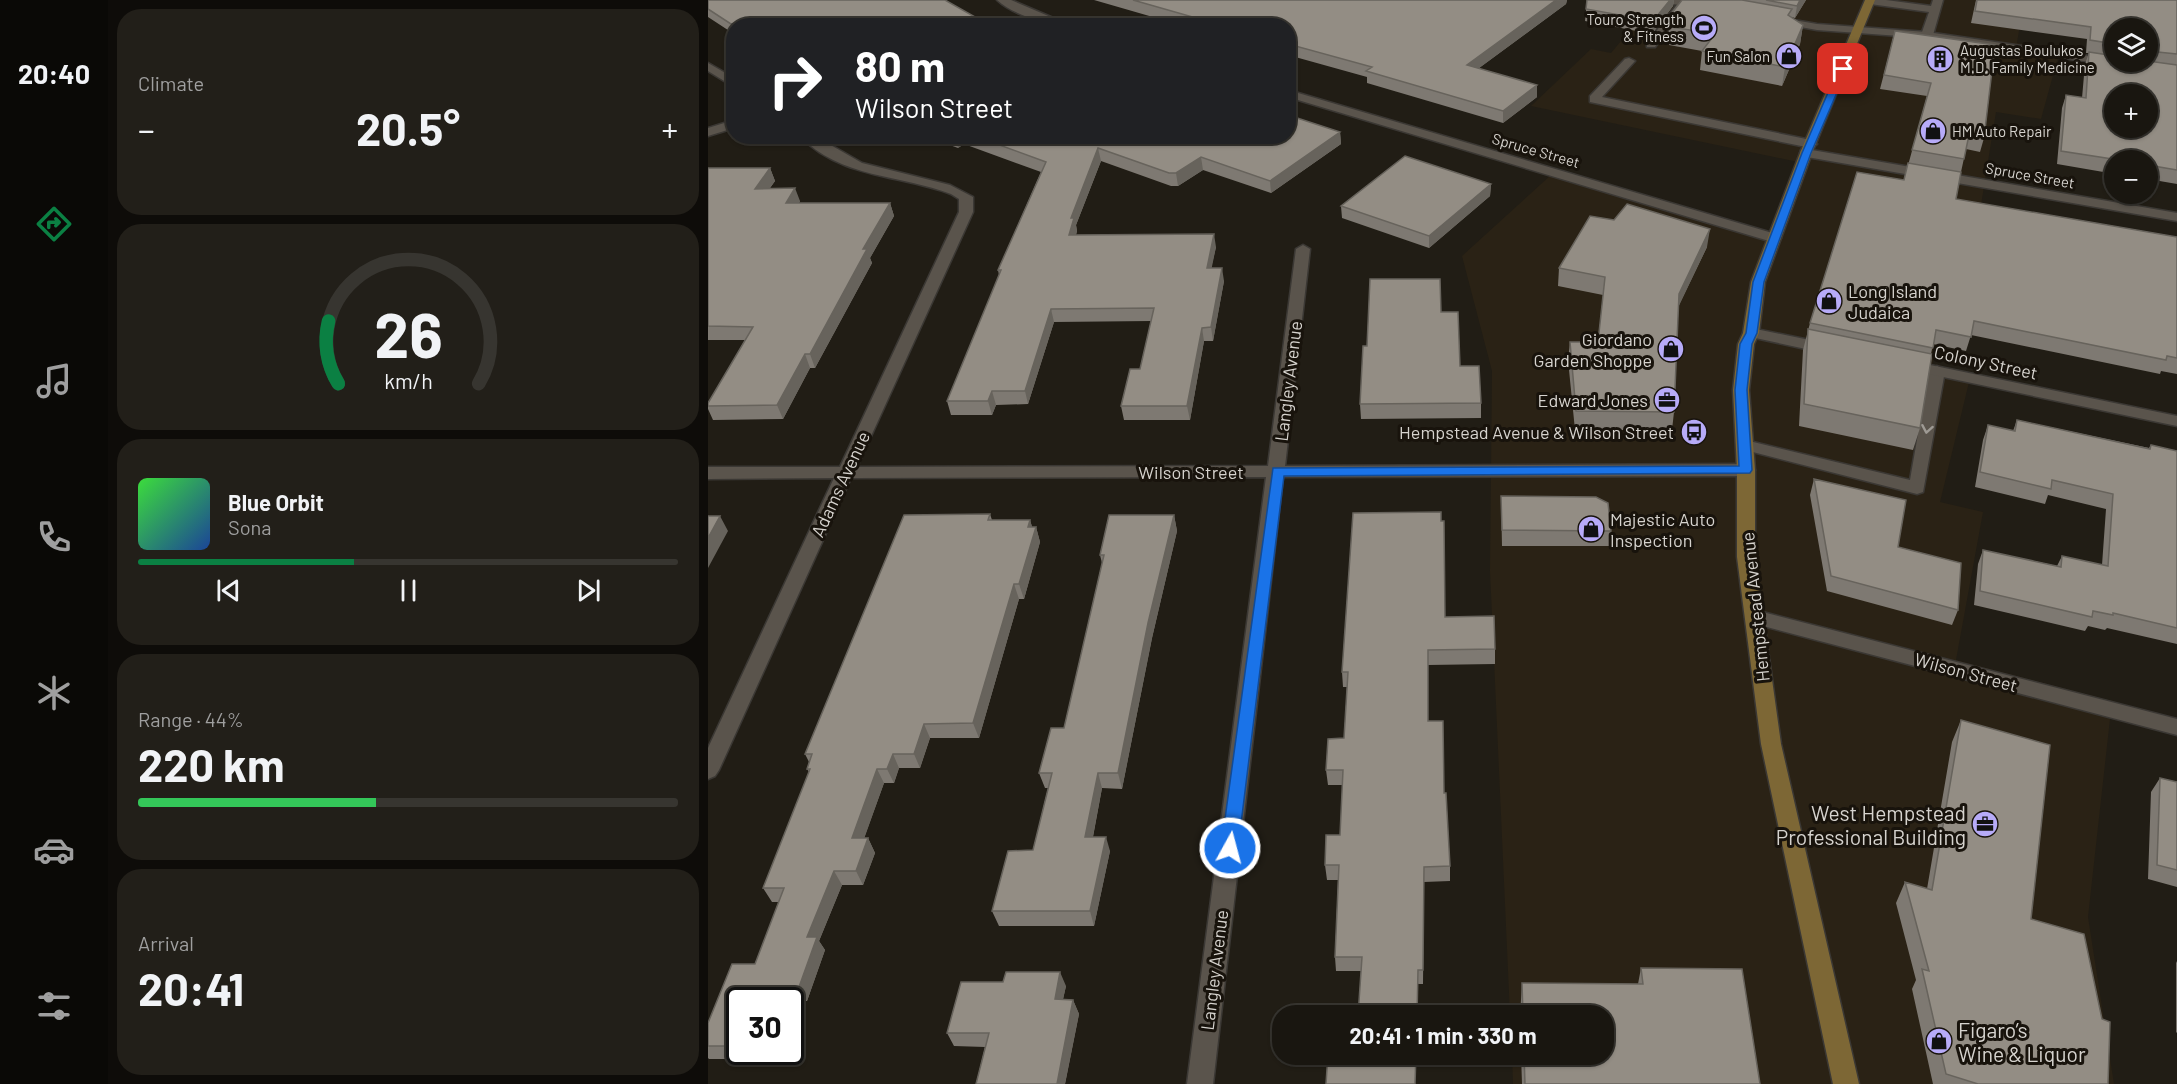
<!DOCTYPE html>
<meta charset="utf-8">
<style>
:root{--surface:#191610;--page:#221f19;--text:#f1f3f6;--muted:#9f9f9f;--line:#373530;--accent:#0b8043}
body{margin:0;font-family:Barlow,sans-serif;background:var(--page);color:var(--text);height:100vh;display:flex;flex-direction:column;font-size:22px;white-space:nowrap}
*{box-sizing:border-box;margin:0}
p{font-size:20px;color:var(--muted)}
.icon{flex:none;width:33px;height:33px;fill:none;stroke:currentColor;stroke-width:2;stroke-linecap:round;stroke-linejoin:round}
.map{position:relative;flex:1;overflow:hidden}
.sheet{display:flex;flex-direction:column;gap:9px;padding:9px;background:#0e0c09;width:600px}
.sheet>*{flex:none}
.guide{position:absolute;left:18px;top:18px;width:570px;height:126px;border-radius:24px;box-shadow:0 2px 4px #0004,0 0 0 2px var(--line);background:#202124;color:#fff;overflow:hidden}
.controls{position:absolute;left:1396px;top:18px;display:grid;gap:12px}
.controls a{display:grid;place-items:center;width:54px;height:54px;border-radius:50%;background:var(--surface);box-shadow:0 2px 4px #0004,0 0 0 2px var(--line);font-size:30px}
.speed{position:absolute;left:18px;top:987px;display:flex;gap:12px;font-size:30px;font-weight:700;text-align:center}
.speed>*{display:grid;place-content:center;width:78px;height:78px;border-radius:50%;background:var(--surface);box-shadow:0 2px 4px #0004,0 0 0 2px var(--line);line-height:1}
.speed .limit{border:3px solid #111;border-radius:9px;background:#fff;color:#111}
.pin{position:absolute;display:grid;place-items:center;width:51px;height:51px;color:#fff;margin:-26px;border-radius:12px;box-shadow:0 3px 9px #0006}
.me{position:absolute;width:66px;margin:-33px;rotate:7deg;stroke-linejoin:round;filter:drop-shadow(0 0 4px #0008)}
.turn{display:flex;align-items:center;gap:21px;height:126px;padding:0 30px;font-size:27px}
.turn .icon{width:78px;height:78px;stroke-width:2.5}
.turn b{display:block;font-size:42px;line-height:51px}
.big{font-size:45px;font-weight:700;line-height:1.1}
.sheet .tile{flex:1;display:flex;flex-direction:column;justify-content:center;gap:9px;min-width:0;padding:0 21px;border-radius:24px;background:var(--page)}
.sheet .dial{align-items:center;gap:0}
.dial svg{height:156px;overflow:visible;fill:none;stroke:var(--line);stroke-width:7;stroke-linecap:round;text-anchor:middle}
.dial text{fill:var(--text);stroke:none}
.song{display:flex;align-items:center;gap:18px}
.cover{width:72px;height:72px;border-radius:9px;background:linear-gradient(135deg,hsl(120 70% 55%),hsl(220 70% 35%))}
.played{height:6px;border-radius:3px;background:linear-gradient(90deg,var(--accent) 40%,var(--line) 40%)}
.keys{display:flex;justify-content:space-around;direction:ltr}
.heat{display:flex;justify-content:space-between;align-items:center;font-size:33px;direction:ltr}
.charge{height:9px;border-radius:4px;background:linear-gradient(90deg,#34c759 44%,var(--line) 0)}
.trip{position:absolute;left:564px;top:1005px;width:342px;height:60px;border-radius:24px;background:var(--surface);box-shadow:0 2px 4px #0004,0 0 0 2px var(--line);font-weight:700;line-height:60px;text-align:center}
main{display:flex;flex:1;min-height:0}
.tab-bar{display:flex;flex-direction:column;width:108px;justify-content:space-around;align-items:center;background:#0a0906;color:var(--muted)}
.tab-bar .icon{width:42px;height:42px}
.tab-bar .current{color:var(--accent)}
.tab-bar b{font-size:27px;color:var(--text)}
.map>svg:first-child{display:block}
.built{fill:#2a2215}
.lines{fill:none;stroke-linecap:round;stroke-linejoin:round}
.lane-casing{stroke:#3b3834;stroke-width:3}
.street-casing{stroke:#3b3834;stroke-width:3}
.secondary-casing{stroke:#3b3834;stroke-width:3}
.lane{fill:#5a544c;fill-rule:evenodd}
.street{fill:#5a544c;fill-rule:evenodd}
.secondary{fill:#7d6735;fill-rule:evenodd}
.wall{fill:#7e7972;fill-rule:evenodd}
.shaded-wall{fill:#67635c}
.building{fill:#938d84;stroke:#67635c;stroke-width:1.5;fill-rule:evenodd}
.oneway{stroke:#9e9a94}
.route{fill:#1a73e8;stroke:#114b97;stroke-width:1.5}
.labels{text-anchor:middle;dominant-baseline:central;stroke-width:6;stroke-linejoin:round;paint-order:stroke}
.far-poi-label{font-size:15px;fill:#d6d3ce;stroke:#18130c;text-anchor:end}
.far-street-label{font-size:15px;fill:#d6d3ce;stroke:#18130c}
.poi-label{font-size:18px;fill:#d6d3ce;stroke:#18130c;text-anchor:end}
.street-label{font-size:18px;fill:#d6d3ce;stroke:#18130c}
.near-poi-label{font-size:21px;fill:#d6d3ce;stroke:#18130c;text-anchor:end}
</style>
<main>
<nav class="tab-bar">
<b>20:40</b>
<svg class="icon current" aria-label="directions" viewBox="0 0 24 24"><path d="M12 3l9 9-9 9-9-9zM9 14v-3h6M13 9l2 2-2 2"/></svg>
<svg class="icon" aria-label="music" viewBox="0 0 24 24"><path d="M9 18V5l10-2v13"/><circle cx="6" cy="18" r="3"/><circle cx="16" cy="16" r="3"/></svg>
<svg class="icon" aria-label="phone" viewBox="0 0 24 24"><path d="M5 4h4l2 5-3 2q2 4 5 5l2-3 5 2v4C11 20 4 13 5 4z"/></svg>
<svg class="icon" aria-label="climate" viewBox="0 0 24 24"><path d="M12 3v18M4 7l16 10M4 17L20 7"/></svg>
<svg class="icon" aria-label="car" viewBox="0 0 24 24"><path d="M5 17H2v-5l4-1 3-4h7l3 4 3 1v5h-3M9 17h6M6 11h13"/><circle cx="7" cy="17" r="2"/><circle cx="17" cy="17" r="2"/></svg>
<svg class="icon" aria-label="filters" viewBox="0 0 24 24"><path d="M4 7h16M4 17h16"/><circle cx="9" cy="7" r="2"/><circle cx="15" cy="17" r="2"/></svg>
</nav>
<section class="sheet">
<div class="tile"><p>Climate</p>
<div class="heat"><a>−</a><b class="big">20.5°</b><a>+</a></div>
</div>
<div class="tile dial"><svg viewBox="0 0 100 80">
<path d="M14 69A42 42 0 1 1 86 69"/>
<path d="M14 69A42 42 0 0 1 9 37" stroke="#0b8043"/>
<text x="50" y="56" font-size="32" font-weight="700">26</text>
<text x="50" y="72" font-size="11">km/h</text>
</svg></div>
<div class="tile">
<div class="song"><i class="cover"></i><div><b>Blue Orbit</b><p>Sona</p></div></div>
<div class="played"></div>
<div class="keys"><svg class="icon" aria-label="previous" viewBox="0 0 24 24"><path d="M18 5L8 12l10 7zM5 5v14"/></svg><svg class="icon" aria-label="pause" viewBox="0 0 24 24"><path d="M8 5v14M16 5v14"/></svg><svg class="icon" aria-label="next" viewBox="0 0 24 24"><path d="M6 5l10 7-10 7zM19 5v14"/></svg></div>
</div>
<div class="tile"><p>Range · 44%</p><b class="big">220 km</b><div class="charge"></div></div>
<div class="tile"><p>Arrival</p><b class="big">20:41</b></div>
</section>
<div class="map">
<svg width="1469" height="1084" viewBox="0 0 1469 1084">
<rect width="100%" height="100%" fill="#211d15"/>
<path class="built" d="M947 0H1316L1309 43 1352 50 1333 119 1288 112 1255 317 1231 313 1224 366 1263 374 1232 502 1275 512 1248 660 1404 701 1380 917 1406 1084H805L804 1055 896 1054V1016L802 1015 782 571 784 371 754 256 843 175 1060 240 1090 162 823 106 883 49 903 53Z"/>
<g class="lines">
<defs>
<path id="lane" d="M1157 0H1178L1223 6 1225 0H1235L1225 35 1219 38 1213 35 1221 12 1162 4 1158 3Z
M975 1 979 2V6L947 47H939V43L971 2Z
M921 58 927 61 894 97 1103 140 1109 144 1103 148 882 102V96L917 59Z
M1229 366 1237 371 1215 492 1209 494 1037 450 1031 449 1029 445 1031 441 1037 440 1202 480 1221 371Z"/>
<path id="street" d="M289 0H303L364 26C342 26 305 15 289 0Z
M954 0H978L1000 6 995 9 959 3Z
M1069 17 1109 24 1219 32 1402 59 1408 62 1402 65 1219 38 1109 30 1065 22 1064 20Z
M0 63 26 78V87L0 71Z
M580 90 1071 235 1073 238 1071 241H1061L580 97Z
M26 120V128L0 136V128Z
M92 136H107L154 163 242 185 265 197V212L149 467 560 466 588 249 595 245 602 249 577 466 1038 464 1044 466 1047 470 1044 474 1038 476 575 477 505 1084H479L558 477 143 478 11 770 7 776 0 779V748L126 478 0 479V467H132L251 212V199L243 194C194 175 131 178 92 136Z
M1098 149 1469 213V221L1093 156 1092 153 1093 150Z
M1043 328 1121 344 1129 349 1121 354 1038 336 1035 333 1038 330Z
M1198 360 1469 416V426L1192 368 1190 365Z
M1047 610 1469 719V735L1040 622 1037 617 1040 612Z"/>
<path id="secondary" d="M1157 0H1167L1104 153 1057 282 1051 333 1046 344 1041 390 1047 470V557L1073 744 1151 1084H1125L1053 744 1029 557V470L1025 390 1030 344 1035 333 1043 282 1092 153Z"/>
</defs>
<use href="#lane" class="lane-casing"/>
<use href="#street" class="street-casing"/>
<use href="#secondary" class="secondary-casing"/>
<use href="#lane" class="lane"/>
<use href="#street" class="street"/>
<use href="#secondary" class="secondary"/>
</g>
<path class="wall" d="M0 0 26 26V34L0 17Z
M386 0H859L858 4 771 68 829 97 795 123 659 83V77L580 55V26H476Z
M879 0H966L965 6 944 34 877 21Z
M974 0H1098L1087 18 1083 17 1095 25 1092 44 1074 86 992 70 994 51 961 45 962 37 958 36 960 18Z
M1268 0H1469V184L1440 179V160H1407V174L1349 164 1354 108 1358 95 1374 98 1377 64 1381 53H1378L1379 39 1263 23ZM1407 28H1440V62H1407Z
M1187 31 1276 138 1272 152 1258 149 1253 172 1248 199 1469 237V374L1453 371 1452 374 1263 335 1258 351 1225 344 1223 354 1212 428 1205 450 1091 426 1095 350 1102 323 1196 180 1219 96 1172 89Z
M632 132 633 144 563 193 495 170 470 186H463L393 161 368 225 369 231 368 235 508 247 503 268 516 281 505 341H496L482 420H416L413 406 432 369 443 321 346 322 320 404 288 405 284 415H243L239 401 291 275 290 270 333 172 256 144 250 148 217 136H580Z
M0 168H62L67 181 62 188 92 201 91 203H182L186 216 162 258 164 263 107 368H102L75 419 5 420 0 409V403L37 340H0Z
M783 184 782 196 721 248 634 218 633 206Z
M999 247 970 307 966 412 964 430H867L860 360 862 342H890L895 295 850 286 851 268Z
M733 312 752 366 773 403V418L653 419 652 404 659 346Z
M1309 420 1441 448 1443 445 1469 451V644L1399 628 1397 630 1380 626 1377 631 1266 605 1270 564 1275 550 1349 566 1354 556 1394 565 1398 509 1340 495 1337 504 1267 487 1275 440 1280 425 1305 431Z
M1106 479 1190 547 1250 610 1244 625 1119 591 1102 495Z
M793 496 903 531 901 546H794Z
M282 514 284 520H322L324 527H328L332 542 316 599H311L271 738H222L212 768H191L186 783H176L156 838H160L167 853 155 885H134L111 941 117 950 99 1001 32 1000V1052H75L72 1059H1L0 1058V1023L47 964 71 902H64L55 888 101 772 99 769 101 762 97 754Z
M466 515 469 531 444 638 414 789 394 788 385 837 402 851 386 926H291L284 911 325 850 340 788H337L331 773 356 728 394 563 392 555Z
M737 617 787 649V664L720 665V721L736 793 742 866V881L716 882 715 984H711L653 971H628L627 957 630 880H619L617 865 632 835 635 785H620L618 770 636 738 639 687H635L634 672Z
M1253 720 1323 919 1400 1084H1225L1204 989 1208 980 1188 903 1197 882 1219 889 1244 742Z
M1452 778 1469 782V887L1440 879 1443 792Z
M1469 961V1033L1468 1032V963Z
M933 968 1052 1084H814L813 1054H896V1016H812L814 983 930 984Z
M295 982 358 986 355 999 365 1000 371 1014 357 1084H268L277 1047 246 1046 239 1033Z"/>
<path class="shaded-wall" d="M848 0H859L858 4 759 77V65Z
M962 0H966L965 6 944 34 945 21Z
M1092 0H1098L1087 18 1089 6Z
M1095 25 1092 44 1074 86 1077 67Z
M829 85V97L795 123V111Z
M632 132 633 144 563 193 562 181Z
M247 136H254L256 144 250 148Z
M390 148 393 161 368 225 369 231 364 248 361 235 363 218Z
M493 157 495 170 470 186 468 173Z
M62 168 67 181 52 202 47 189Z
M783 184 782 196 721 248V236Z
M87 188 92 201 83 216 78 203Z
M182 203 186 216 162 258 164 263 107 368 102 354 155 249Z
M1002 229 999 247 968 312 971 294Z
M506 234 508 247 501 281 499 268Z
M514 268 516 281 505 341 503 327Z
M343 309 346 322 320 404 317 391Z
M494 328 496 341 482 420 479 406Z
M97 354 102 368 75 419 69 405Z
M284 391 288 405 284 415 280 401Z
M466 515 469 531 444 638 414 789 410 773 440 623Z
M12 516 20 531 0 568V538Z
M322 520 326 533 328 527 332 542 316 599 311 584 320 527Z
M306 584 311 599 271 738 265 723Z
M216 724 222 738 212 768 206 754Z
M185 754 191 768 186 783 179 769Z
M169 769 176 783 151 853 144 838Z
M390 773 394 788 382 852 377 837Z
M398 837 402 851 386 926 382 911Z
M160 838 167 853 155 885 148 871Z
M126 871 134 885 111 941 117 950 99 1001 91 987 99 937Z
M710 970V1016H709Z
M352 972 358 986 352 1013 347 999Z
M85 987 93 1001 82 1031V1000H80Z
M365 1000 371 1014 357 1084H349Z
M67 1052H75L72 1059Z"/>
<path class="building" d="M0 0H237L283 26H26L0 9Z
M425 0H848L759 65 829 85 795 111 658 71 664 67 580 44V26H516Z
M879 0H962L945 21 878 9Z
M974 0H1034L1084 9 1080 15 1095 25 1077 67 994 51 1007 34 963 27 969 19 960 18Z
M1058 0H1092L1089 6Z
M1269 0H1469V54L1440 51V28H1407V44L1382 40 1383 27 1267 11Z
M1187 31 1287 45 1276 138 1261 135 1256 159 1204 150 1223 83 1176 75Z
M1381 52 1407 56V62L1440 61 1469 65V170L1440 165V160H1411L1353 151 1358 95 1378 98ZM1407 94H1440V128H1407Z
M580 115 632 132 562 181 493 157 468 173H461L390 148 363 218H366L361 235 506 234 499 268H514L503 327 494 328 479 406H413L422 369H432L446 308 343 309 317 391H284L280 401H239L293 270H290L338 162 267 136H580Z
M697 156 783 184 721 236 633 206Z
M1200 163 1253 172 1248 199 1469 237V358L1459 356 1458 360 1266 321 1263 337 1228 330 1225 348 1102 323 1149 172 1196 180Z
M0 168H62L47 189 87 188 78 203H182L155 249H159L102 354H97L69 405 0 406V403L45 327 0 326Z
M919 204 1002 229 971 294 966 412 868 411 862 342H890L897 277 851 268 882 216 906 220Z
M662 279H732L733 312H750L752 366H771L773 403 652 404 655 346H659Z
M1100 329 1224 354 1212 428 1096 404Z
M1309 420 1442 449 1443 445 1469 451V628L1405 613V615L1385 611 1384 617 1272 591 1275 550 1353 567 1354 556 1400 566 1405 494 1344 480 1343 489 1272 472 1280 425 1307 431Z
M1106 479 1198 500 1190 547 1253 563 1250 610 1123 576Z
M793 496 888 497 900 503 903 531 794 530Z
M733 512V521H736L737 617 786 616 787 649 720 650V721H735L736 793H738L742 866 716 867 715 970H710L709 1016H650L654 957H627L631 865H617L618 835H632L635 770H618L620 739 636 738 640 672H634L645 513Z
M282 514 280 520H322L320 527H328L311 584H306L265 723 216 724 206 754H185L179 769H169L144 838H160L148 871H126L99 937H109L91 987H85L80 1000H32V1046H0V1023L24 964H47L76 888H55L102 769H99L104 754H97L196 515Z
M401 515H466L440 623 410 773H390L377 837H398L382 911H284L300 851 325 850 344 773H331L343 728H356L396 555H392Z
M0 516H12L0 538Z
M1253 720 1342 745 1323 919 1376 934 1394 1019 1402 1022 1400 1084H1270L1238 1074 1214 969 1221 971 1197 882 1224 890Z
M1452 778 1469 782V870L1449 865Z
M933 968 1034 969 1052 1084H817L816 1054H896V1016H815L814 983 935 984Z
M298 972H352L347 999 365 1000 349 1084H268L281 1033H239L253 982H295Z
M620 1054H708L707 1084H618Z"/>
<defs><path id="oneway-chevron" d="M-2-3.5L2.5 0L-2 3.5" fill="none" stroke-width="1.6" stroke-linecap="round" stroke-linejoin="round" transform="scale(1.5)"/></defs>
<use class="oneway" href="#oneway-chevron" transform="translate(1219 429) rotate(100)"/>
<path class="route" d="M1131 67 1139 69 1103 153 1056 282 1049 333 1044 344 1039 390 1044 470 1042 473 576 476 530 848 528 853 522 856 516 853 513 848 565 468 1031 466 1027 390 1032 344 1038 333 1045 282 1094 153Z"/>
<defs>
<symbol id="stadium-disc" viewBox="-11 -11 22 22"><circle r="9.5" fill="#b7abf8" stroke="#18130c"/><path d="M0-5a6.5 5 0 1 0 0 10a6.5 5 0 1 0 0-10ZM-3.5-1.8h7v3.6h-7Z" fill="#111"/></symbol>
<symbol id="shop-disc" viewBox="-11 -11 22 22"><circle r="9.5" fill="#b7abf8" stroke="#18130c"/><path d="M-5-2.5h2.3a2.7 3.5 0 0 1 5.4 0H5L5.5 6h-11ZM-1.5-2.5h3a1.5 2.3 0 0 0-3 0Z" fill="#111"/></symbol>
<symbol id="building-disc" viewBox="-11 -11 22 22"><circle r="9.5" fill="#b7abf8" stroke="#18130c"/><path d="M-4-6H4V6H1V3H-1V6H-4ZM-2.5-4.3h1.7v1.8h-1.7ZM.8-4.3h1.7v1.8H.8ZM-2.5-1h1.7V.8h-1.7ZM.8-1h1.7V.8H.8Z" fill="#111"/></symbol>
<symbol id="office-disc" viewBox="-11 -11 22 22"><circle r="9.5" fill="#b7abf8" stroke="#18130c"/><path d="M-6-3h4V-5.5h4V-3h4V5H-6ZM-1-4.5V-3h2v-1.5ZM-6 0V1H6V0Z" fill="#111"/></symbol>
<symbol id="bus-disc" viewBox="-11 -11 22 22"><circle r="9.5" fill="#b7abf8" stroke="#18130c"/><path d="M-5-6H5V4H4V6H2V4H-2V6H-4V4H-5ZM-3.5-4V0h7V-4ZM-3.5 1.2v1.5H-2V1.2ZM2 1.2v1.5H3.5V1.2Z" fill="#111"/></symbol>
</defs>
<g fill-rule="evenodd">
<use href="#stadium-disc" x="981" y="13" width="30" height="30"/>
<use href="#shop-disc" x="1066" y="41" width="30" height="30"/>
<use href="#building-disc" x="1217" y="44" width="30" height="30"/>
<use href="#shop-disc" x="1210" y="116" width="30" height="30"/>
<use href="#shop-disc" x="1106" y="286" width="30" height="30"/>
<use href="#shop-disc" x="948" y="334" width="30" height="30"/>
<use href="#office-disc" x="944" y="385" width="30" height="30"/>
<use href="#bus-disc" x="971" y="417" width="30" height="30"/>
<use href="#shop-disc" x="868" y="514" width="30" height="30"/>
<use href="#office-disc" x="1262" y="809" width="30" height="30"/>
<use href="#shop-disc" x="1216" y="1026" width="30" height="30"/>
</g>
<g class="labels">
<g class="far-poi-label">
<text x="976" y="19">Touro Strength<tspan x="976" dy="17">&amp; Fitness</tspan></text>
<text x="1252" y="50" text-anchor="start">Augustas Boulukos<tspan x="1252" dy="17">M.D. Family Medicine</tspan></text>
<text x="1062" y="56">Fun Salon</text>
<text x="1244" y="131" text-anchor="start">HM Auto Repair</text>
</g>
<g class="far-street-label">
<text transform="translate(828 150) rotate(16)">Spruce Street</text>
<text transform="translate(1322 175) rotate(10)">Spruce Street</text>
</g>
<g class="poi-label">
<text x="1140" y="291" text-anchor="start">Long Island<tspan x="1140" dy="21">Judaica</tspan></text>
<text x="944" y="339">Giordano<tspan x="944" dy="21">Garden Shoppe</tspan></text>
<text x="940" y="400">Edward Jones</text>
<text x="966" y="432">Hempstead Avenue &amp; Wilson Street</text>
<text x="902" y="519" text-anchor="start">Majestic Auto<tspan x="902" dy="21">Inspection</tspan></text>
</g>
<g class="street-label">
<text transform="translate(1278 362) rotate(12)">Colony Street</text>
<text transform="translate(580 381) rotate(-83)">Langley Avenue</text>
<text x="483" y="472">Wilson Street</text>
<text transform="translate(132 484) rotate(-65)">Adams Avenue</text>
<text transform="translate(1047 607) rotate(-96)">Hempstead Avenue</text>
<text transform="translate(1258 672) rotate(15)">Wilson Street</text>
<text transform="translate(506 970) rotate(-83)">Langley Avenue</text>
</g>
<g class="near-poi-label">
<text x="1258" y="812">West Hempstead<tspan x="1258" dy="24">Professional Building</tspan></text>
<text x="1250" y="1029" text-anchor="start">Figaro’s<tspan x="1250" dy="24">Wine &amp; Liquor</tspan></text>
</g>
</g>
</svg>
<div class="controls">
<a><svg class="icon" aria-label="layers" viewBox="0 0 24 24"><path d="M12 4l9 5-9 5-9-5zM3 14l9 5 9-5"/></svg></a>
<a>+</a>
<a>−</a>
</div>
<div class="speed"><div class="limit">30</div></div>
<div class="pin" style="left:1135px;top:69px;background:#d93025"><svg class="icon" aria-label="arrive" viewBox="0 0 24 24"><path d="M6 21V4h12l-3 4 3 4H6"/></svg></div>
<svg class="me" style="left:522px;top:848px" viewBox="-20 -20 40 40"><circle r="17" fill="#1a73e8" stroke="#fff" stroke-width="3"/><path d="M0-11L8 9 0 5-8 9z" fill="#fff"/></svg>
<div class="trip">20:41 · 1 min · 330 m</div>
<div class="guide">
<div class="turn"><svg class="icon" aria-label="right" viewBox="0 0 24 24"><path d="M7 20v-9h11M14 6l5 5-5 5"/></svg><div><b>80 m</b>Wilson Street</div></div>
</div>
</div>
</main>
